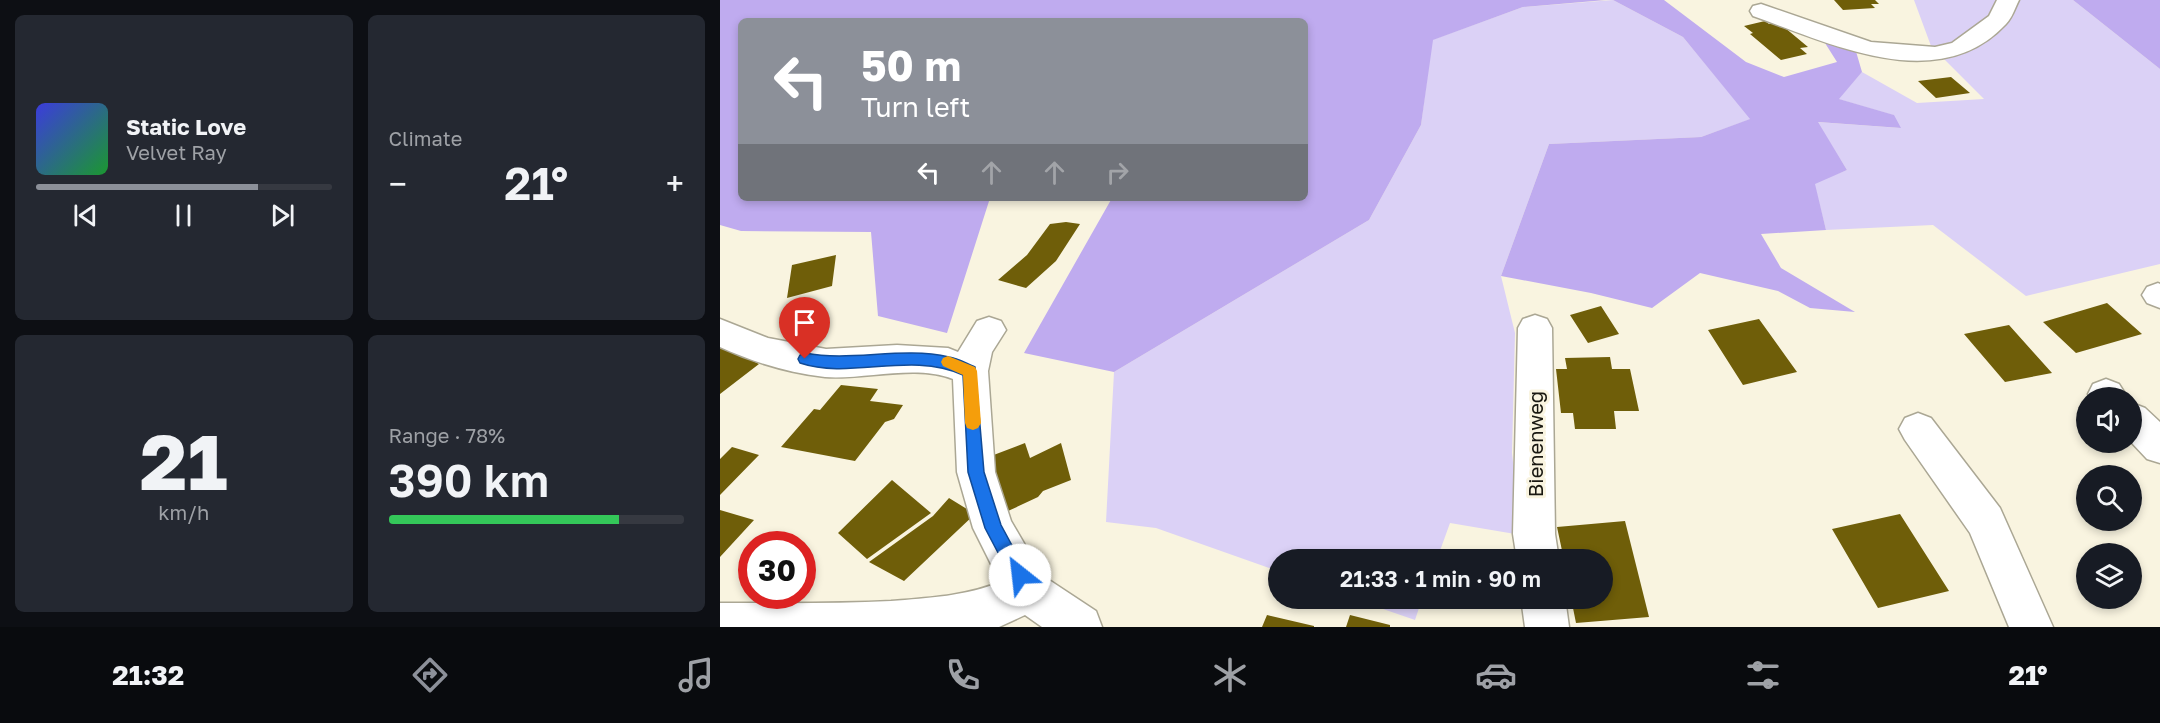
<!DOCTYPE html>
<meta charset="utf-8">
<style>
:root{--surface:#171b24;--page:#242831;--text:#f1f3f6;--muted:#9ea1a6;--line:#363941;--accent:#8c9099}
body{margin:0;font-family:"Golos Text",sans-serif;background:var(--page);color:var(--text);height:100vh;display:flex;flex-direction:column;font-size:22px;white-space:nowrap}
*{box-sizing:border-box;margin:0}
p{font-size:20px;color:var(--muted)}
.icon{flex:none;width:33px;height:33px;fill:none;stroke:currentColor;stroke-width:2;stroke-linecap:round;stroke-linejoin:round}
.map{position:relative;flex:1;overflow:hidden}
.drawer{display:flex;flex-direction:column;gap:15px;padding:15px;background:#0d0f14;width:720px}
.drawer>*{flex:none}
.hud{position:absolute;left:18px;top:18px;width:570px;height:183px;border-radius:9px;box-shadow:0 3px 9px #0003;background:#8c9099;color:#fff;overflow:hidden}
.tools{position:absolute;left:1356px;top:387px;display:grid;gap:12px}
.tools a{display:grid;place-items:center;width:66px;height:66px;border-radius:50%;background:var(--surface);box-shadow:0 3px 9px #0003;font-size:30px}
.speed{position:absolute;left:18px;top:531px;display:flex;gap:12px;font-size:30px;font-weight:700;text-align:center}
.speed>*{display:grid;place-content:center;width:78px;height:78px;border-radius:50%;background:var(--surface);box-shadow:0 3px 9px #0003;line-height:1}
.speed .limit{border:9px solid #d22;background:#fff;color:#111}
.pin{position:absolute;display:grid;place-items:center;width:51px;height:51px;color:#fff;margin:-62px -26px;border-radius:50% 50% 50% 0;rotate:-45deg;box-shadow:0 0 6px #0007}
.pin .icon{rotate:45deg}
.me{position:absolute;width:66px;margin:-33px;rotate:331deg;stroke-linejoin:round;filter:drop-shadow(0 0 4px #0008)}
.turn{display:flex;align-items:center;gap:21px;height:126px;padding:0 24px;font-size:27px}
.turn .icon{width:78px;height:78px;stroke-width:2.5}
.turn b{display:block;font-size:42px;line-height:51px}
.lanes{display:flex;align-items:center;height:57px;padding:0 24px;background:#0003;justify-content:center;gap:30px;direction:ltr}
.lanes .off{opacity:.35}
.big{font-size:45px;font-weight:600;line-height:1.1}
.drawer .card{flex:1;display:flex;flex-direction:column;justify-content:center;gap:9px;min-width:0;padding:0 21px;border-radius:9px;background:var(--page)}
.drawer .dial{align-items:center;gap:0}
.dial b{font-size:78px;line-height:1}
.song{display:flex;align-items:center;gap:18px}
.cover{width:72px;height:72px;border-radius:9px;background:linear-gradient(135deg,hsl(240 70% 55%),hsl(130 70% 35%))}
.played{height:6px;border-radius:3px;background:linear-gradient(90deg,var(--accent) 75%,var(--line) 75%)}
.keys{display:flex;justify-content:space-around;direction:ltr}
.heat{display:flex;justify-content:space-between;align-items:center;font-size:33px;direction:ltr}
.charge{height:9px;border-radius:4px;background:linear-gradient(90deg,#34c759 78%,var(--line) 0)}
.drawer .tiles{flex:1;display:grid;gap:15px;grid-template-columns:repeat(2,1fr)}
.trip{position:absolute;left:548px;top:549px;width:345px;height:60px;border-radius:30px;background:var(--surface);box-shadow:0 3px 9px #0003;font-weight:600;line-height:60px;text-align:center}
.tab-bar{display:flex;height:96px;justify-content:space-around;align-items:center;background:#090b0e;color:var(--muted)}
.tab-bar .icon{width:42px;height:42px}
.tab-bar .current{color:var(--accent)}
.tab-bar b{font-size:27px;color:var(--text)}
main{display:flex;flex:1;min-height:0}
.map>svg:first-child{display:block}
.green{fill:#dbd1f6}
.forest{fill:#bfabef}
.building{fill:#6f5e09}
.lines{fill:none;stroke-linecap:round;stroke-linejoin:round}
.minor-casing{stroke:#aba794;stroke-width:3}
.minor{fill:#fff;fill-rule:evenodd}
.route{fill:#1a73e8;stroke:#114b97;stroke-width:1.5}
.slow{fill:#f59e0b}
.labels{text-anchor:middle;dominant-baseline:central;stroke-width:6;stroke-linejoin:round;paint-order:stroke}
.street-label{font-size:20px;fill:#191811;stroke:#f9f4e0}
</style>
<main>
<section class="drawer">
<div class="tiles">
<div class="card">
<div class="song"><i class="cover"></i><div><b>Static Love</b><p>Velvet Ray</p></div></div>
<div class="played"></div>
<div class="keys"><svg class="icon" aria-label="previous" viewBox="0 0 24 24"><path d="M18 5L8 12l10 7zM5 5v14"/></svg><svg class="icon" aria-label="pause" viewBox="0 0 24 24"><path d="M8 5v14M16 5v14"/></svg><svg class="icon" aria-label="next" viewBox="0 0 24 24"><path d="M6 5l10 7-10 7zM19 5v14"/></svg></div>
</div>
<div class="card"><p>Climate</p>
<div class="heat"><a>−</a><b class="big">21°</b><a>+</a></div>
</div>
<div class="card dial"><b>21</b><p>km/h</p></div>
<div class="card"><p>Range · 78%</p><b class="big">390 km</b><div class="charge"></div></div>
</div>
</section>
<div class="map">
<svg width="1440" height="627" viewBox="0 0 1440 627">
<rect width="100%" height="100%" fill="#f9f4e0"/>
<path class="green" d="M893 0 963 37 1031 119 981 137 829 144 781 276 795 333 792 453 801 535 730 523 717 559 558 560V571L436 528 386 522 394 372 649 220 701 125 712 40 803 7Z
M1194 0H1353L1440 69V264L1306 296 1213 225 1106 230 1094 183 1127 170 1097 122 1180 128 1173 115 1118 99 1142 72 1197 103 1264 99 1211 46Z
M634 599H702L695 620Z"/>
<path class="forest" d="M0 0H886L803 7 713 40 701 125 649 220 394 372 304 353 392 198H585V21H21V198H270L227 333 158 316 151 232 21 231 0 225Z
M893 0H944L1026 62 1064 77 1117 62 1105 43 1135 48 1142 72 1119 99 1174 115 1181 128 1098 122 1127 170 1095 184 1106 230 1041 234 1061 268 1135 312 1090 308 1058 291 980 273 932 308 871 293 781 276 829 144 981 137 1030 119 963 37Z
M1353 0H1440V69Z"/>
<path class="building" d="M1114 0H1155L1159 4H1151L1155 8 1123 10Z
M1045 21 1049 24 1058 22 1088 47 1080 48 1087 54 1061 60 1030 34 1033 33 1024 26Z
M1231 77 1250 93 1216 98 1198 81Z
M346 222 360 224 336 261 306 288 278 280 307 255 330 224Z
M116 255 112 286 67 298 72 265Z
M1387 303 1422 334 1356 353 1323 322Z
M881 306 899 334 868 343 850 315Z
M1039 319 1077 372 1023 385 988 330Z
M1289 325 1332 373 1285 382 1244 334Z
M0 344 39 364 0 394Z
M890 357 892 369H910L919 411H894L896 429H855L853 413H841L836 369H847L845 358Z
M121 385 158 389 150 401 183 405 174 419 165 422 135 461 61 447 94 409 100 410Z
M305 443 310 458 341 443 351 480 323 491 318 497 286 512 271 456Z
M12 447 39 455 0 495V459Z
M172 480 211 513 147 559 118 533Z
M229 498 255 514 184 581 149 562 213 516Z
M0 510 34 520 0 557Z
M1180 514 1229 591 1158 608 1112 529Z
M905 521 929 617 856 623 851 598H882V560H844L837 527Z
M547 615 594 626V627H542Z
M630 615 670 625V627H626Z"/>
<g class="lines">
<defs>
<path id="minor" d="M1277 0H1299C1295 8 1292 18 1286 24 1218 97 1110 43 1033 16L1030 11 1033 6 1041 4 1151 42 1215 47 1232 43 1269 16Z
M1438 283 1440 284V308L1427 303 1422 295 1427 287Z
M815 315 827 319 832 328 835 534 839 560H797L793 534 798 328 803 319Z
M269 317 281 321 286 330 272 352 268 371 275 472 291 521 323 576 376 611 382 627H322L305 615 279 627H0V603C57 603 114 604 171 601 208 598 247 596 280 582L253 528 237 472 233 379C196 364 144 380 105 377 69 373 33 362 0 347V319L48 338 106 349 177 345 228 348 238 352 257 321Z
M1386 379 1399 384 1408 398H1370L1368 394 1373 384Z
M1412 403 1425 408 1440 422V463L1427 459 1411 442Z
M1198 413 1211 418 1280 508 1333 627H1289L1250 533 1185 440 1179 429 1185 418Z
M801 598H845L849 627H805Z"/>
</defs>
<use href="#minor" class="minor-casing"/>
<use href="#minor" class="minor"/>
</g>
<path class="route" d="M85 353C132 362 182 346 229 357 238 358 247 364 255 367L264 472 281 525 308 575 306 581 300 583 293 581 265 528 248 472 243 375C190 351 131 380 80 363L78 359 80 355Z"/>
<path class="slow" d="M228 356 255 367 257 371 261 423 258 428 253 430 247 428 245 423 243 375 223 366 221 362 223 358Z"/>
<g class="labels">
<g class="street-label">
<text transform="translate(815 444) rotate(-90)">Bienenweg</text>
</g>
</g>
</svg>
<div class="tools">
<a><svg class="icon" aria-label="sound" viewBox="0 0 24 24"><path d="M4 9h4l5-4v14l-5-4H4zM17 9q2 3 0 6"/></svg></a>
<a><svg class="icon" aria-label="search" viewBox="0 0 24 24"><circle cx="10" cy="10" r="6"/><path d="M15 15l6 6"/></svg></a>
<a><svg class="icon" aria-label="layers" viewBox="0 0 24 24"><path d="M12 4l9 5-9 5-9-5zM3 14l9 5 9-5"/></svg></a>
</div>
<div class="speed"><div class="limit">30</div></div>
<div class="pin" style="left:85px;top:359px;background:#d93025"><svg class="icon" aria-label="arrive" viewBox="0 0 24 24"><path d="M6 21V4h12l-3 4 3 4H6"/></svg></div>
<svg class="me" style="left:300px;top:575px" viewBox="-20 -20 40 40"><circle r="19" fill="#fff"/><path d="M0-13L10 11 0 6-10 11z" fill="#1a73e8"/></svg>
<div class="trip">21:33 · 1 min · 90 m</div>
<div class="hud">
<div class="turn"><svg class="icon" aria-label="left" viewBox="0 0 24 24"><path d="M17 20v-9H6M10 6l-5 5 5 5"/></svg><div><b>50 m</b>Turn left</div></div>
<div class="lanes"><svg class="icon" aria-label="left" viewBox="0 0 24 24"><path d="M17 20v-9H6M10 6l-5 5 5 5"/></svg><svg class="icon off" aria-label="ahead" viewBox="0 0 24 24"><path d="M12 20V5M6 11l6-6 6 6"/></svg><svg class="icon off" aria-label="ahead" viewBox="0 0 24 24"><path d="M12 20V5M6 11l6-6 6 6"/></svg><svg class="icon off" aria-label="right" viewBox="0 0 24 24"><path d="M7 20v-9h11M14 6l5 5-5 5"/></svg></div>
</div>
</div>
</main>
<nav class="tab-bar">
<b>21:32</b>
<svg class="icon current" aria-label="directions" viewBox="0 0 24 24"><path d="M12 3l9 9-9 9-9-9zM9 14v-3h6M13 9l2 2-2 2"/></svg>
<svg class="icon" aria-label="music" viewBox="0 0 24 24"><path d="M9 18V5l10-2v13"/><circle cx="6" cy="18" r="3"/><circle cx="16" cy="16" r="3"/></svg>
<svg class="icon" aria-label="phone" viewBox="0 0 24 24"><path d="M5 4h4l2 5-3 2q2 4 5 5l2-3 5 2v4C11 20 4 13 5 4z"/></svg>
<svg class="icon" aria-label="climate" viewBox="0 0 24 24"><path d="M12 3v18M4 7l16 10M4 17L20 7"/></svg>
<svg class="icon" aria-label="car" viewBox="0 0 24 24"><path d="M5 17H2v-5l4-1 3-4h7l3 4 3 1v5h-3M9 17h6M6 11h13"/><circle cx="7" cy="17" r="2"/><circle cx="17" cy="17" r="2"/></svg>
<svg class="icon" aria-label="filters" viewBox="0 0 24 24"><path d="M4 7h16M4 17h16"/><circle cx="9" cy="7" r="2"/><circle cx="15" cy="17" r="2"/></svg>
<b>21°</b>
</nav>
